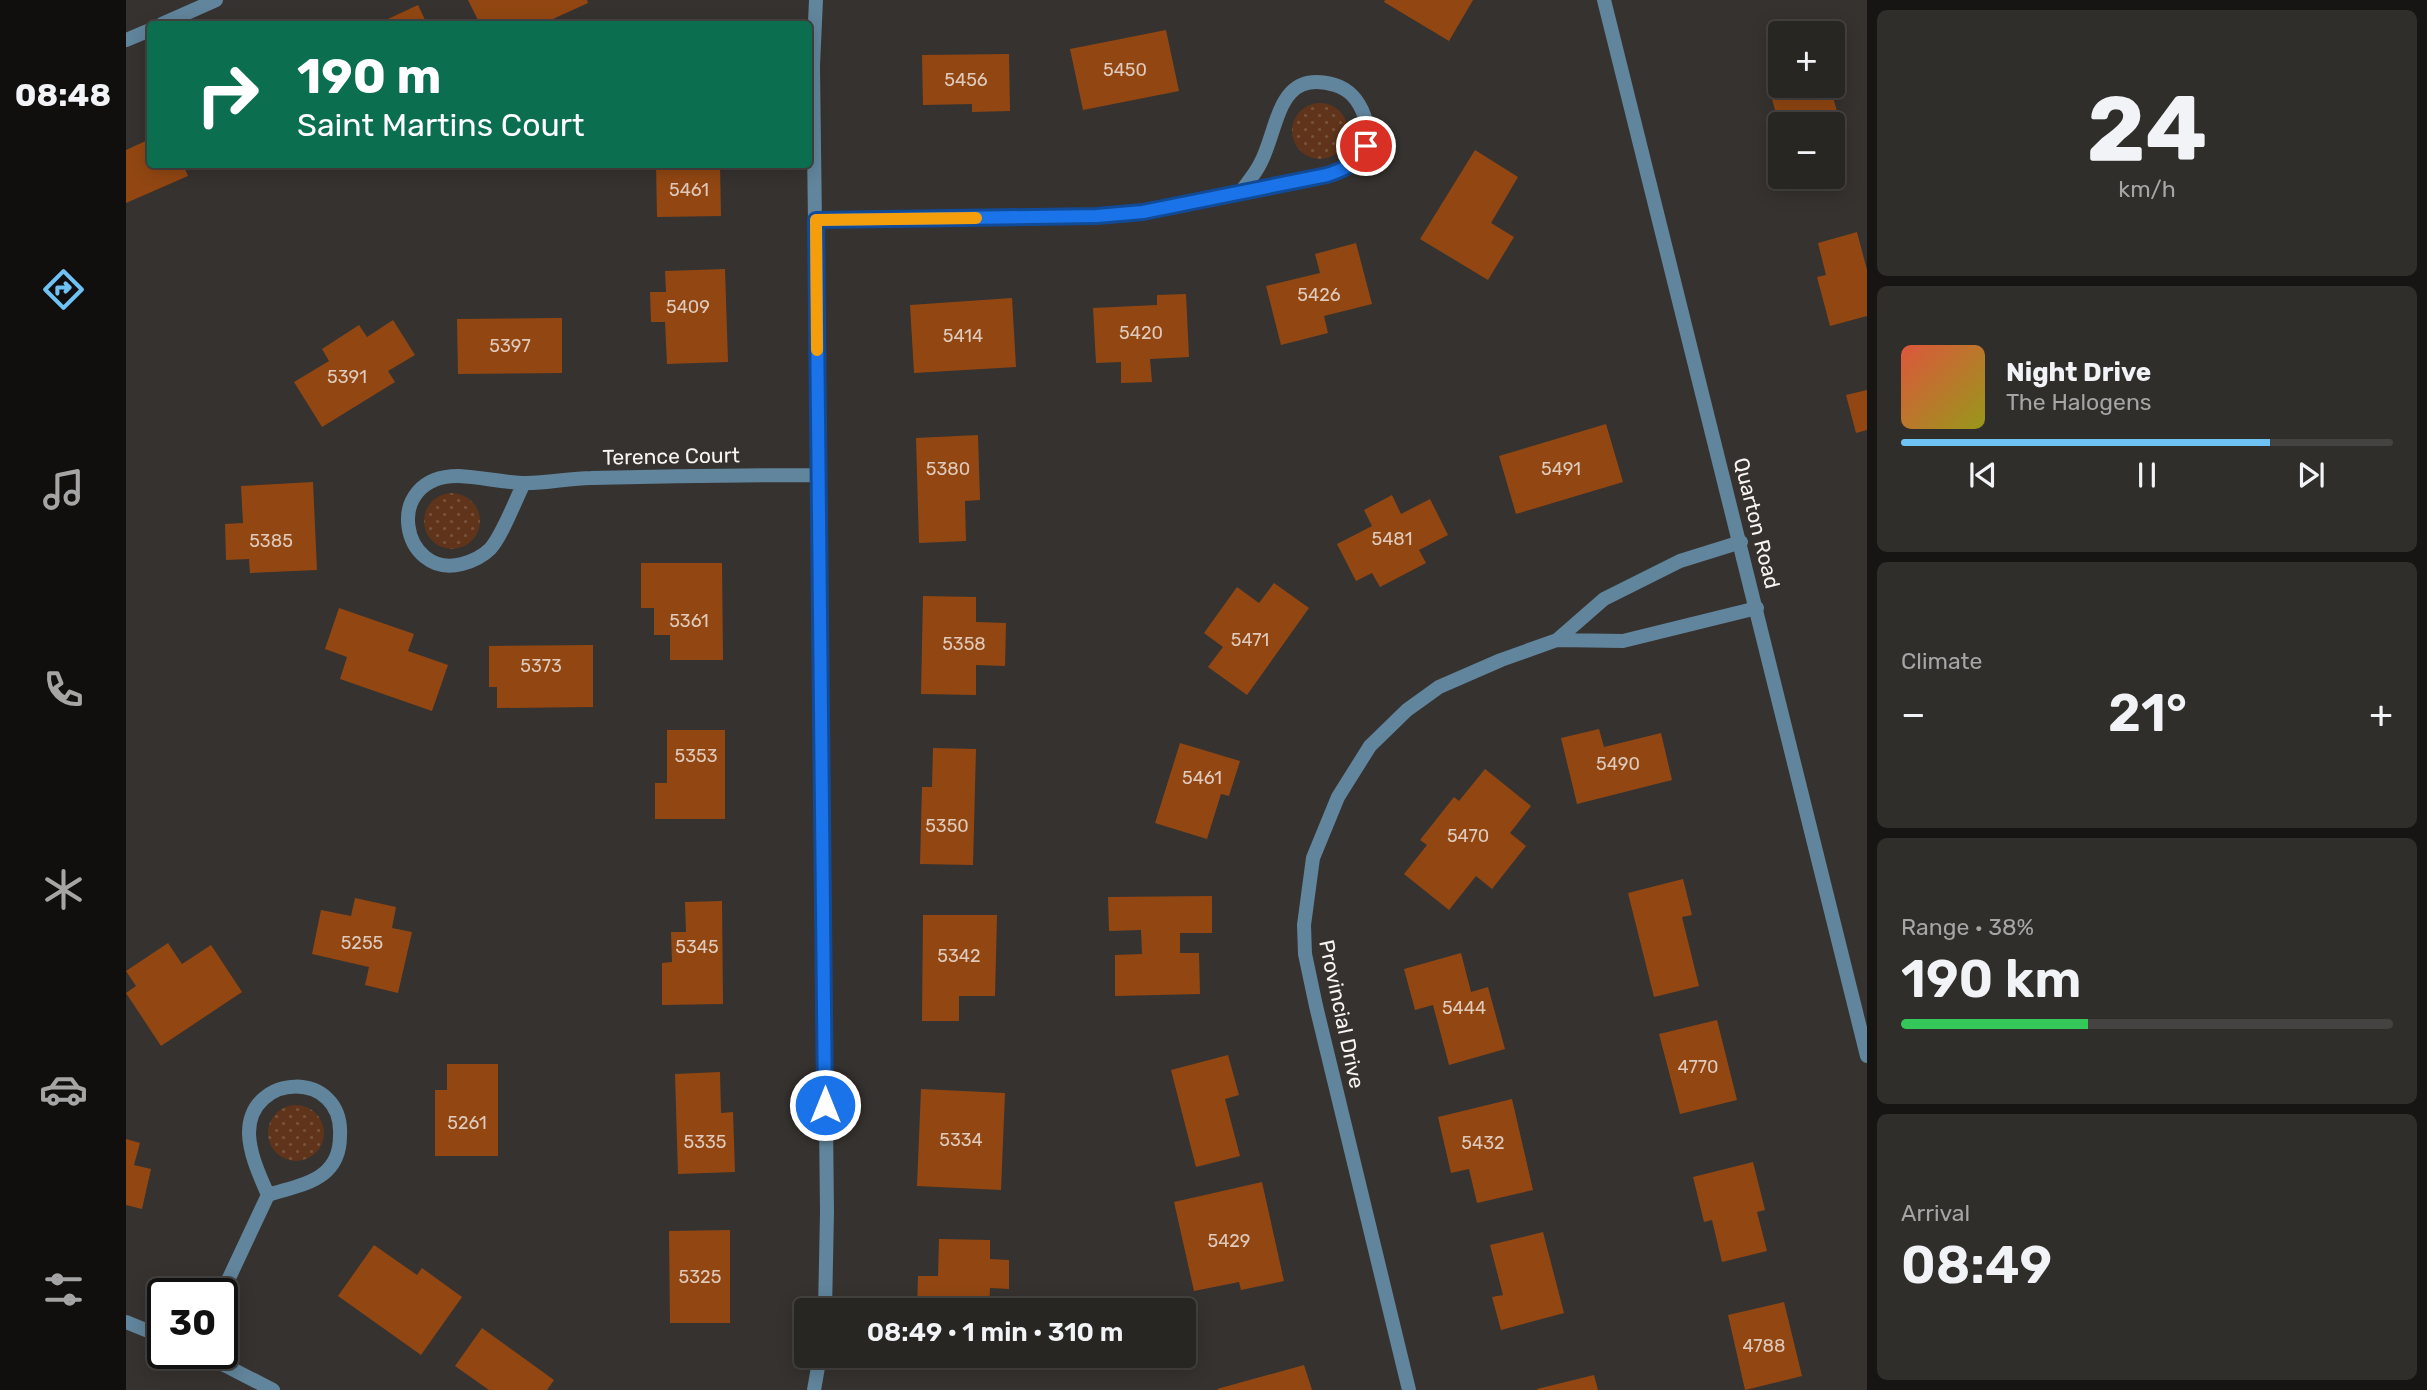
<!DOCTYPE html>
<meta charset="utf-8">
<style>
:root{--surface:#282623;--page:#302e2b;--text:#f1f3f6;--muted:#a5a5a6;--line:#444341;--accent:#6fc2f4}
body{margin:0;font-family:Rubik,sans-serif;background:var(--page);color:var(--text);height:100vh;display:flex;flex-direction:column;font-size:26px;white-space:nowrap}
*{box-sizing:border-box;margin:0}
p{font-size:23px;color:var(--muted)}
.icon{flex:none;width:38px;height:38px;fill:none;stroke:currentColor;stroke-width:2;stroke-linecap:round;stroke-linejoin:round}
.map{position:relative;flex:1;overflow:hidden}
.panel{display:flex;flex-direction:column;gap:10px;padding:10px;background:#161513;width:560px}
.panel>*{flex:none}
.guide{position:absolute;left:21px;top:21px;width:665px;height:147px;border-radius:7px;box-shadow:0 4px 18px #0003,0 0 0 2px var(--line);background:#0b6e4f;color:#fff;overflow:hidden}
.tools{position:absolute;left:1642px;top:21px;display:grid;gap:14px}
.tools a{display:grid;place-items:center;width:77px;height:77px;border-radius:7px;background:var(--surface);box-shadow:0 4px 18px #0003,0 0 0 2px var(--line);font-size:35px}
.speed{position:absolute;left:21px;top:1278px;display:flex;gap:14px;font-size:35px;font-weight:700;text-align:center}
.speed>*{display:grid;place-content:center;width:91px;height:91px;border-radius:50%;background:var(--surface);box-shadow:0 4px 18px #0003,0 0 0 2px var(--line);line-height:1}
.speed .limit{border:4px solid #111;border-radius:10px;background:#fff;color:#111}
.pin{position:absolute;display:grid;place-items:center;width:60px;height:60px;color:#fff;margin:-30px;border:4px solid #fff;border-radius:50%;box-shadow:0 2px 7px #0007}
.me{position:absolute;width:77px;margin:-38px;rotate:0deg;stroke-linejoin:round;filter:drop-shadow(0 0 5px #0008)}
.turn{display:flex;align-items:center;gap:24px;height:147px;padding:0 35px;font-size:32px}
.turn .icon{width:91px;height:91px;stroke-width:2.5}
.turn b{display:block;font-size:49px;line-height:60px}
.big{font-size:52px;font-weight:600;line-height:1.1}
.panel .widget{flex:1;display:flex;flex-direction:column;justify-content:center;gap:10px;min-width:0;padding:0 24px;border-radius:10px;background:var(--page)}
.panel .dial{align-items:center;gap:0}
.dial b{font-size:91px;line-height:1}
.song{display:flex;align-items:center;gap:21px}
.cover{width:84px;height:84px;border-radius:10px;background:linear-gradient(135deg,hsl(10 70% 55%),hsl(60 70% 35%))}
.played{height:7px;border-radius:4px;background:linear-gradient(90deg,var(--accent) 75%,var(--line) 75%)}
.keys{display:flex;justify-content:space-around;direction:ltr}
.heat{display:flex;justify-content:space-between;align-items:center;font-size:38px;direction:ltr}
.charge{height:10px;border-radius:5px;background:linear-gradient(90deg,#34c759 38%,var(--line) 0)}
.trip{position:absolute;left:668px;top:1298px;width:402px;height:70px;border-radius:7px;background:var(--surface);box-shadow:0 4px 18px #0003,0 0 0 2px var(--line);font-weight:600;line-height:70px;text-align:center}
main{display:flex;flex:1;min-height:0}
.tab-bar{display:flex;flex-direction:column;width:126px;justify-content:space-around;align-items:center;background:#100f0e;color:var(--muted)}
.tab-bar .icon{width:49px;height:49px}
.tab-bar .selected{color:var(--accent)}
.tab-bar b{font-size:32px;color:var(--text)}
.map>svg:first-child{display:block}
.grass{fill:url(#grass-dots)}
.building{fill:#924712}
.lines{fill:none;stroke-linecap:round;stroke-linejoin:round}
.minor{stroke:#61859c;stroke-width:14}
.tertiary{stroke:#61859c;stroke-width:14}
.route-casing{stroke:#114b97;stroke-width:18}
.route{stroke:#1a73e8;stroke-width:12}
.slow{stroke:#f59e0b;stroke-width:12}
.labels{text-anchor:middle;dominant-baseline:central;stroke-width:7;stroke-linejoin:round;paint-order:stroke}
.number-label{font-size:18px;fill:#dec9ba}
.street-label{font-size:21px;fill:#f7f4f2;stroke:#36322f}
</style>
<main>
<nav class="tab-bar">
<b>08:48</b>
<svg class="icon selected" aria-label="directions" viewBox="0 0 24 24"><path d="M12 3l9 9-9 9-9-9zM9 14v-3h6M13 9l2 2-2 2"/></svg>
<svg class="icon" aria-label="music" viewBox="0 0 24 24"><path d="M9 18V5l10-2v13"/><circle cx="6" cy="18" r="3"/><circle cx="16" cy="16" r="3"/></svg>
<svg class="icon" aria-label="phone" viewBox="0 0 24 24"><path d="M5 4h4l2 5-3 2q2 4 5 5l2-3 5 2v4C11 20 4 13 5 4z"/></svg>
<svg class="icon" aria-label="climate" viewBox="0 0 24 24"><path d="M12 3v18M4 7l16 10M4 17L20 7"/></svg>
<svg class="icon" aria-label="car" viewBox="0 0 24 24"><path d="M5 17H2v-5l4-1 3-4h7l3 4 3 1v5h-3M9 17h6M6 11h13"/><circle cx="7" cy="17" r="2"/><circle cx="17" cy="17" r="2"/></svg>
<svg class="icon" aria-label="filters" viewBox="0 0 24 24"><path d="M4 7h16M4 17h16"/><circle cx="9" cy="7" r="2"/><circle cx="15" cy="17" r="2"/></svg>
</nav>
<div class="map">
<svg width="1741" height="1390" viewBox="0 0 1741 1390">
<defs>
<pattern id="grass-dots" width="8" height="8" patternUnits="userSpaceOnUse" patternTransform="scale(1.75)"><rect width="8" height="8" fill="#5f341a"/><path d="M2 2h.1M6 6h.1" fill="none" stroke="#77523c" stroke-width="1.8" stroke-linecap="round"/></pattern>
</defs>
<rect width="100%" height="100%" fill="#36322f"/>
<path class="grass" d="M1166 131a28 28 0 1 1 56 0a28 28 0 1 1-56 0Z
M298 521a28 28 0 1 1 56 0a28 28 0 1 1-56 0Z
M142 1133a28 28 0 1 1 56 0a28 28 0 1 1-56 0Z"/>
<path class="building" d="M342 0H461L462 3 416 24H354Z
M1259 0H1347L1323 41 1258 2Z
M292 5 301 24H251Z
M1040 30 1053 91 957 110 944 49Z
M883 54 884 111 846 112V104L797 105 796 55Z
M1670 86H1704L1715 126 1706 128V124H1653L1644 92Z
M24 139V164H57L62 176 0 203V150Z
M1349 150 1392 177 1365 223 1388 237 1362 280 1294 239Z
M1707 157 1712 177 1669 188 1667 177H1706Z
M530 164H594L595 216 531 217Z
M1731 232 1741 270V316L1704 326 1691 277 1700 275 1692 243Z
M1230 243 1246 304 1198 316 1202 333 1155 345 1140 286 1194 273 1189 254Z
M599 269 602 362 541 364 539 322H525L524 292H540L539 271Z
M1060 294 1063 357 1024 359 1026 382 995 383V362L970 363 967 308 1031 305V295Z
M886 298 890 367 788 373 784 305Z
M436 318V373L332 374 331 319Z
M267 320 289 355 262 371 269 382 196 427 168 382 203 361 196 349 233 325 241 337Z
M1741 390V430L1730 433 1720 395Z
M1480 424 1497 482 1390 514 1373 456Z
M852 435 854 500 839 501 840 541 793 543 790 438Z
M187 482 191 570 124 573 123 559 100 560 99 524 117 523 115 486Z
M1266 495 1275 514 1304 499 1322 535 1293 550 1300 563 1254 587 1246 573 1230 581 1211 544 1246 526 1238 510Z
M515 563H596L597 660H544V635H528V608H515Z
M1148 583 1183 608 1121 695 1082 667 1097 647 1078 633 1111 587 1133 603Z
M797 596 850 597V622L880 623 879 666 850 665V695L795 694Z
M213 608 288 634 282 651 322 665 306 711 214 679 221 657 199 649Z
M467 645V707L371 708V687H363V646Z
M1473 729 1478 747 1535 733 1546 780 1451 804 1435 738Z
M541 730H599V819H529V783H541Z
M1054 743 1114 761 1103 796 1095 794 1081 839 1029 823Z
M807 748 850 749 847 865 794 864 796 787H806Z
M1359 769 1405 806 1384 833 1400 846 1366 889 1350 876 1323 910 1278 874 1301 845 1294 840 1328 797 1333 801Z
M1557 879 1566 915 1556 917 1573 986 1528 997 1502 893Z
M1086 896V933H1054V953H1073L1074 994 989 996V955L1016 954 1015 930 983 931 982 897Z
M229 898 270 907 266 928 286 932 272 993 239 985 243 967 186 954 195 910 225 916Z
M596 901 597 1004 536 1005V963L546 962 545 932H560L559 902Z
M797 915H871L869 996H833V1021H796Z
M42 943 56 964 85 945 116 992 35 1046 0 993 10 986 0 971Z
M1335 953 1345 992 1362 987 1379 1049 1323 1065 1307 1005 1289 1010 1278 969Z
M1591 1020 1611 1100 1554 1114 1533 1034Z
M1102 1055 1113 1095 1099 1099 1114 1156 1070 1167 1045 1070Z
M321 1064H372V1156H309V1090H321Z
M594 1072 595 1113 607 1112 609 1172 552 1174 549 1074Z
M795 1089 879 1093 875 1190 791 1186Z
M1386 1099 1407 1190 1351 1203 1343 1169 1325 1173 1312 1117Z
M0 1139 14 1143 8 1165 25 1169 16 1209 0 1205Z
M1627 1162 1639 1210 1631 1212 1641 1251 1596 1262 1586 1220 1578 1222 1567 1177Z
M1136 1182 1158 1281 1115 1290 1113 1282 1068 1291 1048 1202Z
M604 1230V1323H544L543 1231Z
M1417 1232 1438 1313 1375 1330 1366 1297 1377 1295 1364 1245Z
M813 1239 864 1240V1259L883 1260V1289L864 1288 863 1311H791L792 1276H812Z
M248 1245 291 1275 296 1268 336 1297 295 1355 212 1296Z
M1658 1302 1676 1376 1619 1390 1602 1315Z
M356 1328 428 1380 421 1390H363L329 1366Z
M1178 1365 1186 1390H1092L1091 1389Z
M1468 1375 1472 1390H1411V1389Z"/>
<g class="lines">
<path class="minor" d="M690 0 687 66 698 935 701 1212 699 1311
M36 24 90 0
M0 40 24 30
M690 220 971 216C1034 210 1095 197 1156 184 1177 180 1205 179 1223 167 1240 155 1245 133 1238 115 1233 101 1223 89 1209 85 1151 68 1153 127 1135 162 1130 173 1121 183 1114 193
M398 483C389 501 376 536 364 549 356 557 347 561 336 564 275 580 255 475 333 476 354 477 375 482 396 483 419 484 442 478 465 478 541 476 617 475 693 475
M1431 640 1497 641 1631 608
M96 1293 142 1195C160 1189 183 1185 197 1174 210 1164 214 1150 214 1136 218 1069 122 1072 123 1134 124 1156 134 1176 142 1195
M0 1322 37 1337
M75 1353 147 1390
M688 1390 694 1356
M1283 1390 1190 1006 1179 954 1178 925 1187 858 1212 797 1244 746 1281 710 1313 687 1375 660 1431 640 1478 599 1554 561 1615 542"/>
<path class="tertiary" d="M1478 0 1741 1056"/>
</g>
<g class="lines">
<defs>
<path id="route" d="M699 1105 690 220 971 216 1017 212 1201 175C1220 169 1230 163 1240 146"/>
</defs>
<use href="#route" class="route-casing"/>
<use href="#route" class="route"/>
<path class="slow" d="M691 350 690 220 850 218"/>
</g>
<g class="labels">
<g class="number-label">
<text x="999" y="70">5450</text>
<text x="840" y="80">5456</text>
<text x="563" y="190">5461</text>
<text x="1193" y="295">5426</text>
<text x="562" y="307">5409</text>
<text x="1015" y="333">5420</text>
<text x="837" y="336">5414</text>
<text x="384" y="346">5397</text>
<text x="221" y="377">5391</text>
<text x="822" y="469">5380</text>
<text x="1435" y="469">5491</text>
<text x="1266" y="539">5481</text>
<text x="145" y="541">5385</text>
<text x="563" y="621">5361</text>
<text x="1124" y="640">5471</text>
<text x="838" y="644">5358</text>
<text x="415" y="666">5373</text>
<text x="570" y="756">5353</text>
<text x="1492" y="764">5490</text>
<text x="1076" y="778">5461</text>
<text x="821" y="826">5350</text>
<text x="1342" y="836">5470</text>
<text x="236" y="943">5255</text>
<text x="571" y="947">5345</text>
<text x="833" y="956">5342</text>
<text x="1338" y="1008">5444</text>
<text x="1572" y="1067">4770</text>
<text x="341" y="1123">5261</text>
<text x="835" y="1140">5334</text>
<text x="579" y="1142">5335</text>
<text x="1357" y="1143">5432</text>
<text x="1103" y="1241">5429</text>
<text x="574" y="1277">5325</text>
<text x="1638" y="1346">4788</text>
</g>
<g class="street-label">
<text transform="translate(545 456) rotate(-1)">Terence Court</text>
<text transform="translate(1631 523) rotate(76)">Quarton Road</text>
<text transform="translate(1216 1014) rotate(78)">Provincial Drive</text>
</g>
</g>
</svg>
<div class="tools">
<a>+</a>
<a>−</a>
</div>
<div class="speed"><div class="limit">30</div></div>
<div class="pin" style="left:1240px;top:146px;background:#d93025"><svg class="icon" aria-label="arrive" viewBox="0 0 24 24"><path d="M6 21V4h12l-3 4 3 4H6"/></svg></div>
<svg class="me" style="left:699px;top:1105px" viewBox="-20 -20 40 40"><circle r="17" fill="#1a73e8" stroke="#fff" stroke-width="3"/><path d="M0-11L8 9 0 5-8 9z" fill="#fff"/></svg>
<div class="trip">08:49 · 1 min · 310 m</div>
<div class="guide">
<div class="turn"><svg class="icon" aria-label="right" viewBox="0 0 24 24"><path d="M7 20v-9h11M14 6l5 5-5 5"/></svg><div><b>190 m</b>Saint Martins Court</div></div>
</div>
</div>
<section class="panel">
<div class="widget dial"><b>24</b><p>km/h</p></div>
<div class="widget">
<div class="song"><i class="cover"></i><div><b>Night Drive</b><p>The Halogens</p></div></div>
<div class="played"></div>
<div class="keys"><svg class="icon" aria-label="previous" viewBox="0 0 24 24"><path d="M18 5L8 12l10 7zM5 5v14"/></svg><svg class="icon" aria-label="pause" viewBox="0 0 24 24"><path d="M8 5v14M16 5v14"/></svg><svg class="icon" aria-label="next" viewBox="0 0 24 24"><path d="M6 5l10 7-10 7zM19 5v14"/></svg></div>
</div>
<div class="widget"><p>Climate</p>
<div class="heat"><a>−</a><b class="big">21°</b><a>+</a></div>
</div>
<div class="widget"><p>Range · 38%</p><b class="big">190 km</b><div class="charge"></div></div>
<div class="widget"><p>Arrival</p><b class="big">08:49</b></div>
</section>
</main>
